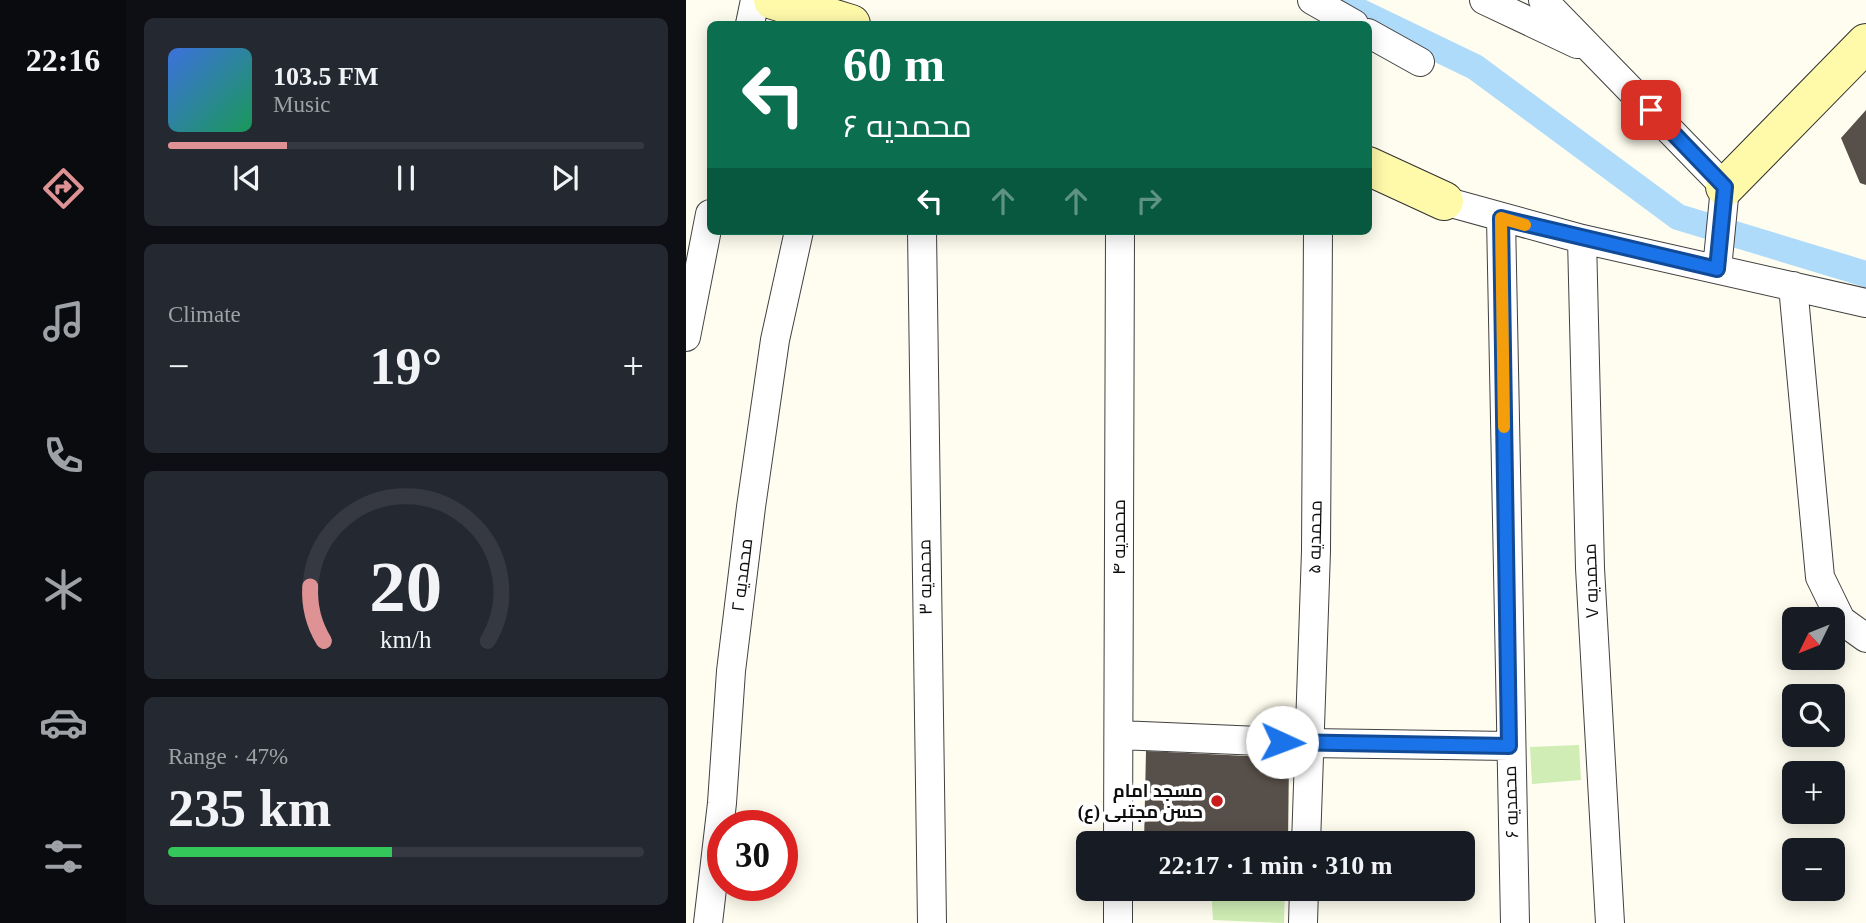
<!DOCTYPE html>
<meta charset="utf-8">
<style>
:root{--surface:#171b24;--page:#242831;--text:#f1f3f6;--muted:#9ea1a6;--line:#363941;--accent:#df9294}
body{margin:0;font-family:"Times New Roman",Cairo,serif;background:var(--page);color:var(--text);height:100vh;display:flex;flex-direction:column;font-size:26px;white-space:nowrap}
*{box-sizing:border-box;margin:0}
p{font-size:23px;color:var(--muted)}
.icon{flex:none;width:38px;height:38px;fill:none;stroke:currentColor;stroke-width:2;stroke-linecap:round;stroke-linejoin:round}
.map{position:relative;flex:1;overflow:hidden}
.sheet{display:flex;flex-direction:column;gap:18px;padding:18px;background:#0d0f14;width:560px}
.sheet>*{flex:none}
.banner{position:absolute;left:21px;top:21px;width:665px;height:214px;border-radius:10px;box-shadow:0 4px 18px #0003;background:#0b6e4f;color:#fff;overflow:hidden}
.needle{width:46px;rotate:227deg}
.buttons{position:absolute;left:1096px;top:607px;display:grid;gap:14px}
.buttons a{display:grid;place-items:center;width:63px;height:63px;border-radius:10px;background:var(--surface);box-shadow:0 4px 18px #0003;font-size:35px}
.speed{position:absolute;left:21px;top:810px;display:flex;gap:14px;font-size:35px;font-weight:700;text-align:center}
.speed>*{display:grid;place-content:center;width:91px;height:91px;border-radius:50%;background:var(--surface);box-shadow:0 4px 18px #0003;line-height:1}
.speed .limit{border:10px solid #d22;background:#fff;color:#111}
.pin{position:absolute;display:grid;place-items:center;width:60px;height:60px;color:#fff;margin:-30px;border-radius:14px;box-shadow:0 4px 10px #0006}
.me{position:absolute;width:77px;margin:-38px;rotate:92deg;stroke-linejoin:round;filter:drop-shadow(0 0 5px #0008)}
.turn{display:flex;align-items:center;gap:24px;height:147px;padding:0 21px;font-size:32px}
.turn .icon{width:91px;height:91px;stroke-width:2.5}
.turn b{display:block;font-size:49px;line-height:60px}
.lanes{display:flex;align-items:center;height:66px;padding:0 21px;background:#0003;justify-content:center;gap:35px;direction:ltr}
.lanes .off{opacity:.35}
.big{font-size:52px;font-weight:800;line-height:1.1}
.sheet .tile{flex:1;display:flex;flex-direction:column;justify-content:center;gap:10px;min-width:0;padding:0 24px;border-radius:10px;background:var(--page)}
.sheet .dial{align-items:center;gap:0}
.dial svg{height:182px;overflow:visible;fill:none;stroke:var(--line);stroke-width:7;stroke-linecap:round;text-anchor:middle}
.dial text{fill:var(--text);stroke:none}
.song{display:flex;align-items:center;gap:21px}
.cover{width:84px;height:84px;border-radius:10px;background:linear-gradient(135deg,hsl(220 70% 55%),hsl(150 70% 35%))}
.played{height:7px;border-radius:4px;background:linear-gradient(90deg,var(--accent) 25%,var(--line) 25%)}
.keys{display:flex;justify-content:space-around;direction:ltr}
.heat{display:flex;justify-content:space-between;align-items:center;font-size:38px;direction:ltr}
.charge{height:10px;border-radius:5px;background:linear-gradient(90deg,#34c759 47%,var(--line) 0)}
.trip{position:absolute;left:390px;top:831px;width:399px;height:70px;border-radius:10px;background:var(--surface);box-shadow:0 4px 18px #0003;font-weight:800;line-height:70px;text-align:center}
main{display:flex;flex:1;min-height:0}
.dock{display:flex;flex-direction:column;width:126px;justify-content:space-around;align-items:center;background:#090b0e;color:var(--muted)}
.dock .icon{width:49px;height:49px}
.dock .current{color:var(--accent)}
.dock b{font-size:32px;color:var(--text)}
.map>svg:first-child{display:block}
.green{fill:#cfedb5}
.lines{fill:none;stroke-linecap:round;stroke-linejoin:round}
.canal{stroke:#afdbfa;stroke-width:26}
.building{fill:#574f49}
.street-casing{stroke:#414141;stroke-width:30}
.secondary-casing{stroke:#303030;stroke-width:40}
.street{stroke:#fff;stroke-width:28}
.secondary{stroke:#fff9aa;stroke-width:38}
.route-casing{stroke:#114b97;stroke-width:18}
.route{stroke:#1a73e8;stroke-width:12}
.slow{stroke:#f59e0b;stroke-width:12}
.poi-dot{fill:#c81c1c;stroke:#fff;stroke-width:2.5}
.labels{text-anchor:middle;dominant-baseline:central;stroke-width:7;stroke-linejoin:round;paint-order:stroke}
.street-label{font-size:18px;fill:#0e0e0e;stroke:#fff}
.poi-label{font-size:18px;font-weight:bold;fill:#0e0e0e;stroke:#fff;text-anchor:end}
</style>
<main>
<nav class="dock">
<b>22:16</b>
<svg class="icon current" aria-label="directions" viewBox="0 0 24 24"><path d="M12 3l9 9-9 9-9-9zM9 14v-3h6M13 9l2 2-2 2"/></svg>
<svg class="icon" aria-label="music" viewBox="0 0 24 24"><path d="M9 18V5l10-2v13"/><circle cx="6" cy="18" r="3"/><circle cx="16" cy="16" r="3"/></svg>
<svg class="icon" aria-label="phone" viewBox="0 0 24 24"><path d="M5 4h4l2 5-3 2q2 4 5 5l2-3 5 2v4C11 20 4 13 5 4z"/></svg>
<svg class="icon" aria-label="climate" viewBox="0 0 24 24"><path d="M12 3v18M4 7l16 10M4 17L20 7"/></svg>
<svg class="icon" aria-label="car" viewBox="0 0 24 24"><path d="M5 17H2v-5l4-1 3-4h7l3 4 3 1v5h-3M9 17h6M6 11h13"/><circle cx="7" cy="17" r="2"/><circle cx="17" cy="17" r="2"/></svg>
<svg class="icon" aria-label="filters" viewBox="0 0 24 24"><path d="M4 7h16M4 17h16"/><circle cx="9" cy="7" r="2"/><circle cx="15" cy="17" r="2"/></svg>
</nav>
<section class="sheet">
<div class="tile">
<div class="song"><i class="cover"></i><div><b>103.5 FM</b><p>Music</p></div></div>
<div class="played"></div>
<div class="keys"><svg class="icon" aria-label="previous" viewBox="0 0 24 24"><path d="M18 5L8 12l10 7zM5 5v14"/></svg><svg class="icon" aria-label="pause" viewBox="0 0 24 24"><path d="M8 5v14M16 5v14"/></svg><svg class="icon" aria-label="next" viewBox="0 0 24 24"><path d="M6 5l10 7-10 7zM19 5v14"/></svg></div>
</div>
<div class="tile"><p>Climate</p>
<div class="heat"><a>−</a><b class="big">19°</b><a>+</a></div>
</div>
<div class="tile dial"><svg viewBox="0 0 100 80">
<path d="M14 69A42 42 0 1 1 86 69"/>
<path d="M14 69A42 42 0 0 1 8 45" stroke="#df9294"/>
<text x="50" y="56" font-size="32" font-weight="700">20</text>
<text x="50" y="72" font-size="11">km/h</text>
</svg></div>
<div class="tile"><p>Range · 47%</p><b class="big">235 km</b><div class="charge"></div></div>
</section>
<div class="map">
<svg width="1180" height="923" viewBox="0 0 1180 923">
<rect width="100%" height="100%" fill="#fffdef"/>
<path class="green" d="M893 745 895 780 846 784 844 747Z
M525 889H599L598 923 527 920Z"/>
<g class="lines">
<path class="canal" d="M650 0 789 67 992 217 1180 274"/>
</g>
<path class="building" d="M1180 110V185L1174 183 1155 138Z
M460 751 603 758 602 844H458Z"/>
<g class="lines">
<defs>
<path id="street" d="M626 0 668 24
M798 0 891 44
M857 0 1039 187 1031 269
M64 24 69 0
M682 33 734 62
M758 201 896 239 1180 303
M815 218 829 923
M236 231 246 923
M896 239 904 568 924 923
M1107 286 1134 577 1155 620 1180 638
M0 337 24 214
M433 735 623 743 823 746
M432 844 434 231
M620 844 630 551 632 231
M22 923 36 803 45 671 65 507 89 340 113 231
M432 923V889
M617 923 618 889"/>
<path id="secondary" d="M87 0 165 24
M682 166 758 201
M1039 187 1180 43"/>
</defs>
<use href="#street" class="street-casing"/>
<use href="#secondary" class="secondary-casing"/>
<use href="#street" class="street"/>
<use href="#secondary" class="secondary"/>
</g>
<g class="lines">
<defs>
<path id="route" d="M596 742 823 746 815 218 1031 269 1039 187 965 110"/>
</defs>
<use href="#route" class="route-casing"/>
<use href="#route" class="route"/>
<path class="slow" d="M818 427 815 218 839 225"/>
</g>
<circle class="poi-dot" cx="531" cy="801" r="7"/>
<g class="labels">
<g class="street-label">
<text transform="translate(433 537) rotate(-90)">محمدیه ۴</text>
<text transform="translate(629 537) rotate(-89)">محمدیه ۵</text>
<text transform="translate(56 575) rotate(-83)">محمدیه ۲</text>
<text transform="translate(239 577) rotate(-91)">محمدیه ۳</text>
<text transform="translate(905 581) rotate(-92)">محمدیه ۷</text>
<text transform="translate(825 802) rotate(-92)">محمدیه ۶</text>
</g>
<g class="poi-label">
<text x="517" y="791">مسجد امام<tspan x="517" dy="21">حسن مجتبی (ع)</tspan></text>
</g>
</g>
</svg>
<div class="buttons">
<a><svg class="needle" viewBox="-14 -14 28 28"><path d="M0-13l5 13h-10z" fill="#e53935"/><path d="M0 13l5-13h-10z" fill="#9ea1a6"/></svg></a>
<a><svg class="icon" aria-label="search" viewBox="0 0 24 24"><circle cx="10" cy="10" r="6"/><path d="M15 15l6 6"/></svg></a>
<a>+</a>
<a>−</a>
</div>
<div class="speed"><div class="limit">30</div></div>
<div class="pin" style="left:965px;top:110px;background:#d93025"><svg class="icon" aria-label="arrive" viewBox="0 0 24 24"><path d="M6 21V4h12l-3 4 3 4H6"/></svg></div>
<svg class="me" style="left:596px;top:742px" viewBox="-20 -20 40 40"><circle r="19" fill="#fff"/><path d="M0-13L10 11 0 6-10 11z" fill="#1a73e8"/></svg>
<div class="trip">22:17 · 1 min · 310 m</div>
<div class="banner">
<div class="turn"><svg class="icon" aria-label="left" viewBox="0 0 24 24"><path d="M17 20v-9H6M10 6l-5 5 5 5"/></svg><div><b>60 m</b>محمدیه ۶</div></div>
<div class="lanes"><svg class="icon" aria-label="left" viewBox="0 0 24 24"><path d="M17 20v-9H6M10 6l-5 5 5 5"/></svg><svg class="icon off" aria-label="ahead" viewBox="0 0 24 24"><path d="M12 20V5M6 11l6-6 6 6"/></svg><svg class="icon off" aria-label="ahead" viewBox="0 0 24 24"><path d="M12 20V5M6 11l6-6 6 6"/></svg><svg class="icon off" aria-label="right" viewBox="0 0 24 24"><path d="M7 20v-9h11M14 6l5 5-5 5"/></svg></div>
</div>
</div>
</main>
